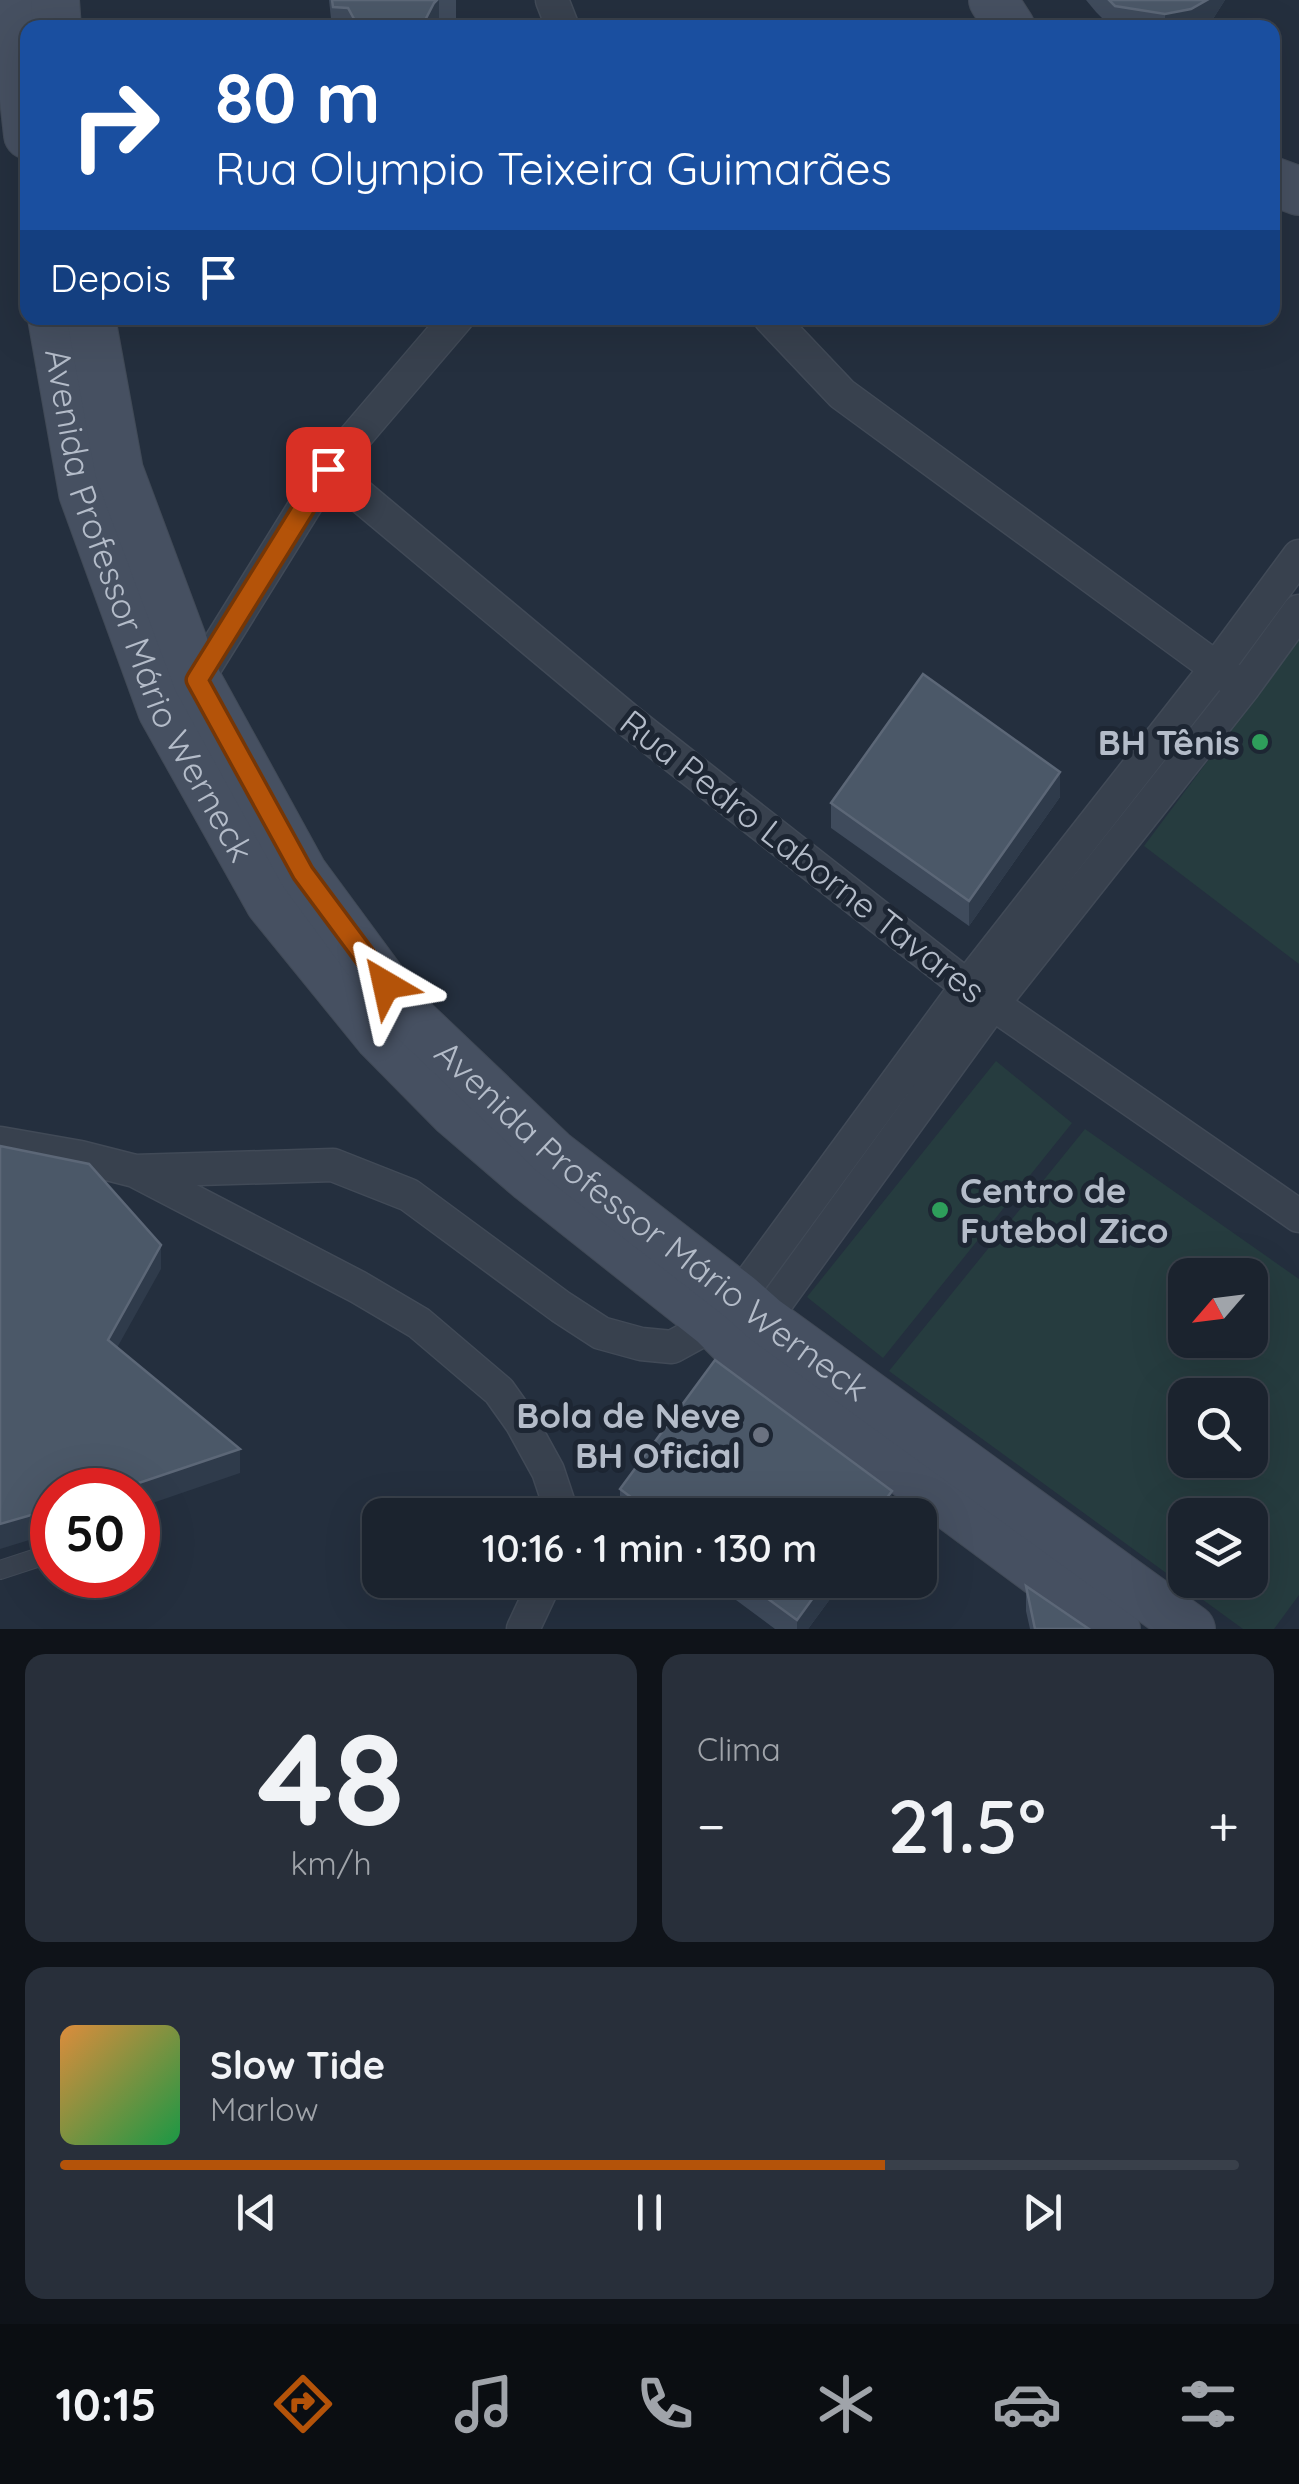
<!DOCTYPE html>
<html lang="pt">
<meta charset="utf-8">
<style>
:root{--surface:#1b232e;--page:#282f3a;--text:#f1f3f6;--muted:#a0a4aa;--line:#39404a;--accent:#b45309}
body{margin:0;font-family:Quicksand,sans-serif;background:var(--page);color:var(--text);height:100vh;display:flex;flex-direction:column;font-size:38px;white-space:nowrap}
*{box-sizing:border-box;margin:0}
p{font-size:32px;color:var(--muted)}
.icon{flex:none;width:55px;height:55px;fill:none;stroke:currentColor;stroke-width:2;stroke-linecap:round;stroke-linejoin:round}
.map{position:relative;height:1629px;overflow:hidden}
.sheet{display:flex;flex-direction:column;gap:25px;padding:25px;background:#0f1319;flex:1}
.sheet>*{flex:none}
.top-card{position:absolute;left:20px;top:20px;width:1260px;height:305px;border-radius:20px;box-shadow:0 10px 40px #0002,0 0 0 2px var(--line);background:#1a4fa0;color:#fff;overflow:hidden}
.needle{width:65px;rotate:242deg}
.fabs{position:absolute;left:1168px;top:1258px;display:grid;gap:20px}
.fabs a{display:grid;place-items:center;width:100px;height:100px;border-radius:20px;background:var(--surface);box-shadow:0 10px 40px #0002,0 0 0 2px var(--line);font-size:50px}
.speed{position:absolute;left:30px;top:1468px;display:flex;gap:20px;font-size:50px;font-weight:700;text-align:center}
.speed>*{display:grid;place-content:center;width:130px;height:130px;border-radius:50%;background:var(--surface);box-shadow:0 10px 40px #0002,0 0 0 2px var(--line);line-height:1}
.speed .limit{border:15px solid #d22;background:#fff;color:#111}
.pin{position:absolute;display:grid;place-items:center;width:85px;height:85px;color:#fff;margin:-42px;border-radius:20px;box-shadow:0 5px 15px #0006}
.me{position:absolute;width:110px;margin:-55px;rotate:324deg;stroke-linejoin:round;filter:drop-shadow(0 0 8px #0008)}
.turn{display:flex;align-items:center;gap:35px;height:210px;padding:0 30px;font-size:45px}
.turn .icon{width:130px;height:130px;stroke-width:2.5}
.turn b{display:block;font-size:70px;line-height:85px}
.then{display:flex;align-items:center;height:95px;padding:0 30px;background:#0003;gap:20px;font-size:38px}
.big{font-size:75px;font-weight:600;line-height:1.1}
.sheet .widget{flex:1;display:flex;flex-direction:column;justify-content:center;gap:15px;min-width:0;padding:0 35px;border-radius:20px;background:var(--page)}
.sheet .dial{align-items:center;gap:0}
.dial b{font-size:130px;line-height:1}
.song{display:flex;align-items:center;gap:30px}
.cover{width:120px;height:120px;border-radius:15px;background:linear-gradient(135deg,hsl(30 70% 55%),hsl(140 70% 35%))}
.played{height:10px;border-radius:5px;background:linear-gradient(90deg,var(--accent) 70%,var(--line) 70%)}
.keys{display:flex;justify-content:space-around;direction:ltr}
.heat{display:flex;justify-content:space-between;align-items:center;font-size:55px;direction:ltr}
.sheet .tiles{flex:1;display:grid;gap:25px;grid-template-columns:1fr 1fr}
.widget:last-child{grid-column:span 2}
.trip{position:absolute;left:362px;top:1498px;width:575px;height:100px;border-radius:20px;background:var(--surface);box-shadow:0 10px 40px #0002,0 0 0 2px var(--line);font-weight:600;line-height:100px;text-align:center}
.tab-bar{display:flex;height:160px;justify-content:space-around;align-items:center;background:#0b0e12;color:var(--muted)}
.tab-bar .icon{width:70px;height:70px}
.tab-bar .on{color:var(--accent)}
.tab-bar b{font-size:45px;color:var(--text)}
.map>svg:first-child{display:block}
.green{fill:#263c3f;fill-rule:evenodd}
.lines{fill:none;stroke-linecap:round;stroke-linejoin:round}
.lane-casing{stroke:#414a57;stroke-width:20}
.street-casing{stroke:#414a57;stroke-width:35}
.secondary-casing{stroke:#414a57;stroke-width:50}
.lane{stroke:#38414e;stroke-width:18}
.street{stroke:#38414e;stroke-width:32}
.secondary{stroke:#465061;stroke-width:48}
.wall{fill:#3f4b5c}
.shaded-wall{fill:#2f3b4b}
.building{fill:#4b5868;stroke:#5c6777;stroke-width:2.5}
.route-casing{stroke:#753606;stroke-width:25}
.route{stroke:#b45309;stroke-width:18}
.leisure-dot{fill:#2e9e5b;stroke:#1d2633;stroke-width:4}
.worship-dot{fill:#6b7280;stroke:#1d2633;stroke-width:4}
.labels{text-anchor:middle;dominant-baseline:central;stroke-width:10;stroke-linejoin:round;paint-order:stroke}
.street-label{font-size:35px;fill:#b4bcc9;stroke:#1d2633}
.poi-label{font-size:35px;font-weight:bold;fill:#b4bcc9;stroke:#1d2633;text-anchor:end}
</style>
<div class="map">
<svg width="1299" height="1629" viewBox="0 0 1299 1629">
<rect width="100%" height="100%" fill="#242f3e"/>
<path class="green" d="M1299 639V964L1144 846Z
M996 1061 1072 1123 883 1358 807 1297Z
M1085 1129 1299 1279V1595L1274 1629H1243L889 1371ZM1185 1275H1250V1340H1185ZM1185 1395H1250V1460H1185ZM1185 1515H1250V1580H1185Z"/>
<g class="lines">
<defs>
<path id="lane" d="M0 1570 52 1553"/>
<path id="street" d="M552 0 563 28
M770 318 842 394 1234 681
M328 469 628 720 967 986 1299 1216
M187 689 197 680 328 469 457 318
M0 1143 80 1157 135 1171 358 1287 419 1323 499 1391 521 1422 548 1471 560 1507V1515
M135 1171 333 1165 409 1195 561 1307 601 1333 641 1344 672 1347 714 1324 739 1297 967 986 1217 667 1299 556
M753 1335 992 1005 1243 688 1299 611
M523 1629 546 1580"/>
<g id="secondary">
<path d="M13 0 28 135"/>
<path d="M55 0 57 28"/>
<path d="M993 0 1011 28"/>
<path d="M1272 181 1299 191"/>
<path id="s1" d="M52 318 83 493 162 710 270 903 379 1037 453 1112 531 1179 714 1324 741 1351 1116 1629"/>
<path id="s2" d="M91 318 119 471 197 680 303 873 406 1013 554 1154 739 1297 765 1320 1191 1629"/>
</g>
</defs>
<use href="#lane" class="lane-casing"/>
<use href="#street" class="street-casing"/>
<use href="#secondary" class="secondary-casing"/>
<use href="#lane" class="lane"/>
<use href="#street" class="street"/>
<use href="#secondary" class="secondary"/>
</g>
<path class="wall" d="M329 0H456V20L439 23 434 28H332Z
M1086 0H1225L1211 22 1202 28H1112L1096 12Z
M1060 797 969 926 831 828V803Z
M620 1489 892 1515H622L620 1514Z
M709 1580H844L808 1629H775Z
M1026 1586 1089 1629H1030L1026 1611Z"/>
<path class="shaded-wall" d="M437 0H439V23L434 27 421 28 434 3Z
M1207 0H1225L1211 22 1202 28H1165V14Z
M1060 772V797L969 926V901Z
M161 1245V1269L108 1364V1340Z
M240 1449V1473L138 1508V1490H118Z
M892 1491V1515H874Z
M52 1509V1533L0 1549V1524Z
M826 1580H844L808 1629H797V1620Z"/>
<path class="building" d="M332 0H437L434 3 421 28H359L348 8 333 7Z
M1109 0H1207L1191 9 1165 14 1115 6Z
M923 674 1060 772 969 901 831 803Z
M0 1146 89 1164 161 1245 108 1340 240 1449 118 1490H52V1509L0 1524Z
M715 1360 892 1491 874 1515H655L620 1489Z
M742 1580H826L797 1620Z
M1026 1586 1089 1629H1035Z"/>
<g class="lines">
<defs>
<path id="route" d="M328 469 197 680 303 873 386 985"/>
</defs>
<use href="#route" class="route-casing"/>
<use href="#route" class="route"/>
</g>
<g class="leisure-dot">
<circle cx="1260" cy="742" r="10"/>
<circle cx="940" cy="1210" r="10"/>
</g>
<circle class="worship-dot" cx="761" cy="1435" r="10"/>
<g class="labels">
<g class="street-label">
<text stroke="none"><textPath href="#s1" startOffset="305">Avenida Professor Mário Werneck</textPath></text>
<text transform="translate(803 856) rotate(38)">Rua Pedro Laborne Tavares</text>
<text stroke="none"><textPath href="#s2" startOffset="1095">Avenida Professor Mário Werneck</textPath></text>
</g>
<g class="poi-label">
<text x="1240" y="742">BH Tênis</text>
<text x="960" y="1190" text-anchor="start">Centro de<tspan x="960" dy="40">Futebol Zico</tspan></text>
<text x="741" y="1415">Bola de Neve<tspan x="741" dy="40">BH Oficial</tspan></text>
</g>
</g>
</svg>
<div class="fabs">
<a><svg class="needle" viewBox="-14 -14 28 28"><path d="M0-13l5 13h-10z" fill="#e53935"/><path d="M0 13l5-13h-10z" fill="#a0a4aa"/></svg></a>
<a><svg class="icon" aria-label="search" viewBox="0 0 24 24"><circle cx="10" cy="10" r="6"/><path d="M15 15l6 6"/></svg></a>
<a><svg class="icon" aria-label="layers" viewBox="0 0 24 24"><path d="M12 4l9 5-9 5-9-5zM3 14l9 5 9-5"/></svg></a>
</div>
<div class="speed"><div class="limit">50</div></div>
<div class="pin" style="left:328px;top:469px;background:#d93025"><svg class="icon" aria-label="arrive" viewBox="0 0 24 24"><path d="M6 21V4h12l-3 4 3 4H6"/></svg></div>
<svg class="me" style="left:386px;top:985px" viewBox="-20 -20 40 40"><path d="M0-17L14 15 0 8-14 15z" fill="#b45309" stroke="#fff" stroke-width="4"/></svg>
<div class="trip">10:16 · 1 min · 130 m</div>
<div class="top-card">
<div class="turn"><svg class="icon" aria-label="right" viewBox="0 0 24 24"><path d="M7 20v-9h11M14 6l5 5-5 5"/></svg><div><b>80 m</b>Rua Olympio Teixeira Guimarães</div></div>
<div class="then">Depois<svg class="icon" aria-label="arrive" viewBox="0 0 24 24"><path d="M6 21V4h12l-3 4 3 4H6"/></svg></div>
</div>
</div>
<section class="sheet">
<div class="tiles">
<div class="widget dial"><b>48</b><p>km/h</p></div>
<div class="widget"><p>Clima</p>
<div class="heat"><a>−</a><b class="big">21.5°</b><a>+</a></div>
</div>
<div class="widget">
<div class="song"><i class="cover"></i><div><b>Slow Tide</b><p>Marlow</p></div></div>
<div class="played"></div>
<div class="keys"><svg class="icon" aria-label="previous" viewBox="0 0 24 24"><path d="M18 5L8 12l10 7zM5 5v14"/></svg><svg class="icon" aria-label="pause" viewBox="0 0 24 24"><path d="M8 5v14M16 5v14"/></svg><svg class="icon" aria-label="next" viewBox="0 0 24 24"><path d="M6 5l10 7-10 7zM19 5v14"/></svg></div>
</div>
</div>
</section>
<nav class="tab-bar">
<b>10:15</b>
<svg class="icon on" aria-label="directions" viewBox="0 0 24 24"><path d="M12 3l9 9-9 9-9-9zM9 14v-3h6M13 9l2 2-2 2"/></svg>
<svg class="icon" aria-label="music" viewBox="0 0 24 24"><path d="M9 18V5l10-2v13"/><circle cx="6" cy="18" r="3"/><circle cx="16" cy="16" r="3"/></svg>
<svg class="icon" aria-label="phone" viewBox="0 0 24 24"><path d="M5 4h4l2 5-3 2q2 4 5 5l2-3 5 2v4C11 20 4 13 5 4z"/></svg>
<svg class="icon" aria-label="climate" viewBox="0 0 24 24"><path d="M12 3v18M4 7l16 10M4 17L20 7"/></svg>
<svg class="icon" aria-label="car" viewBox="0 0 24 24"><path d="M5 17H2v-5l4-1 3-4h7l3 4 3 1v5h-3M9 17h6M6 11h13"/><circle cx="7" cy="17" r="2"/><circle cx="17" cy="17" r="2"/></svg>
<svg class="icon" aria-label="filters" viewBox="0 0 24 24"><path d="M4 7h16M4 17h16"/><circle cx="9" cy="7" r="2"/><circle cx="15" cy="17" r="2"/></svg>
</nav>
